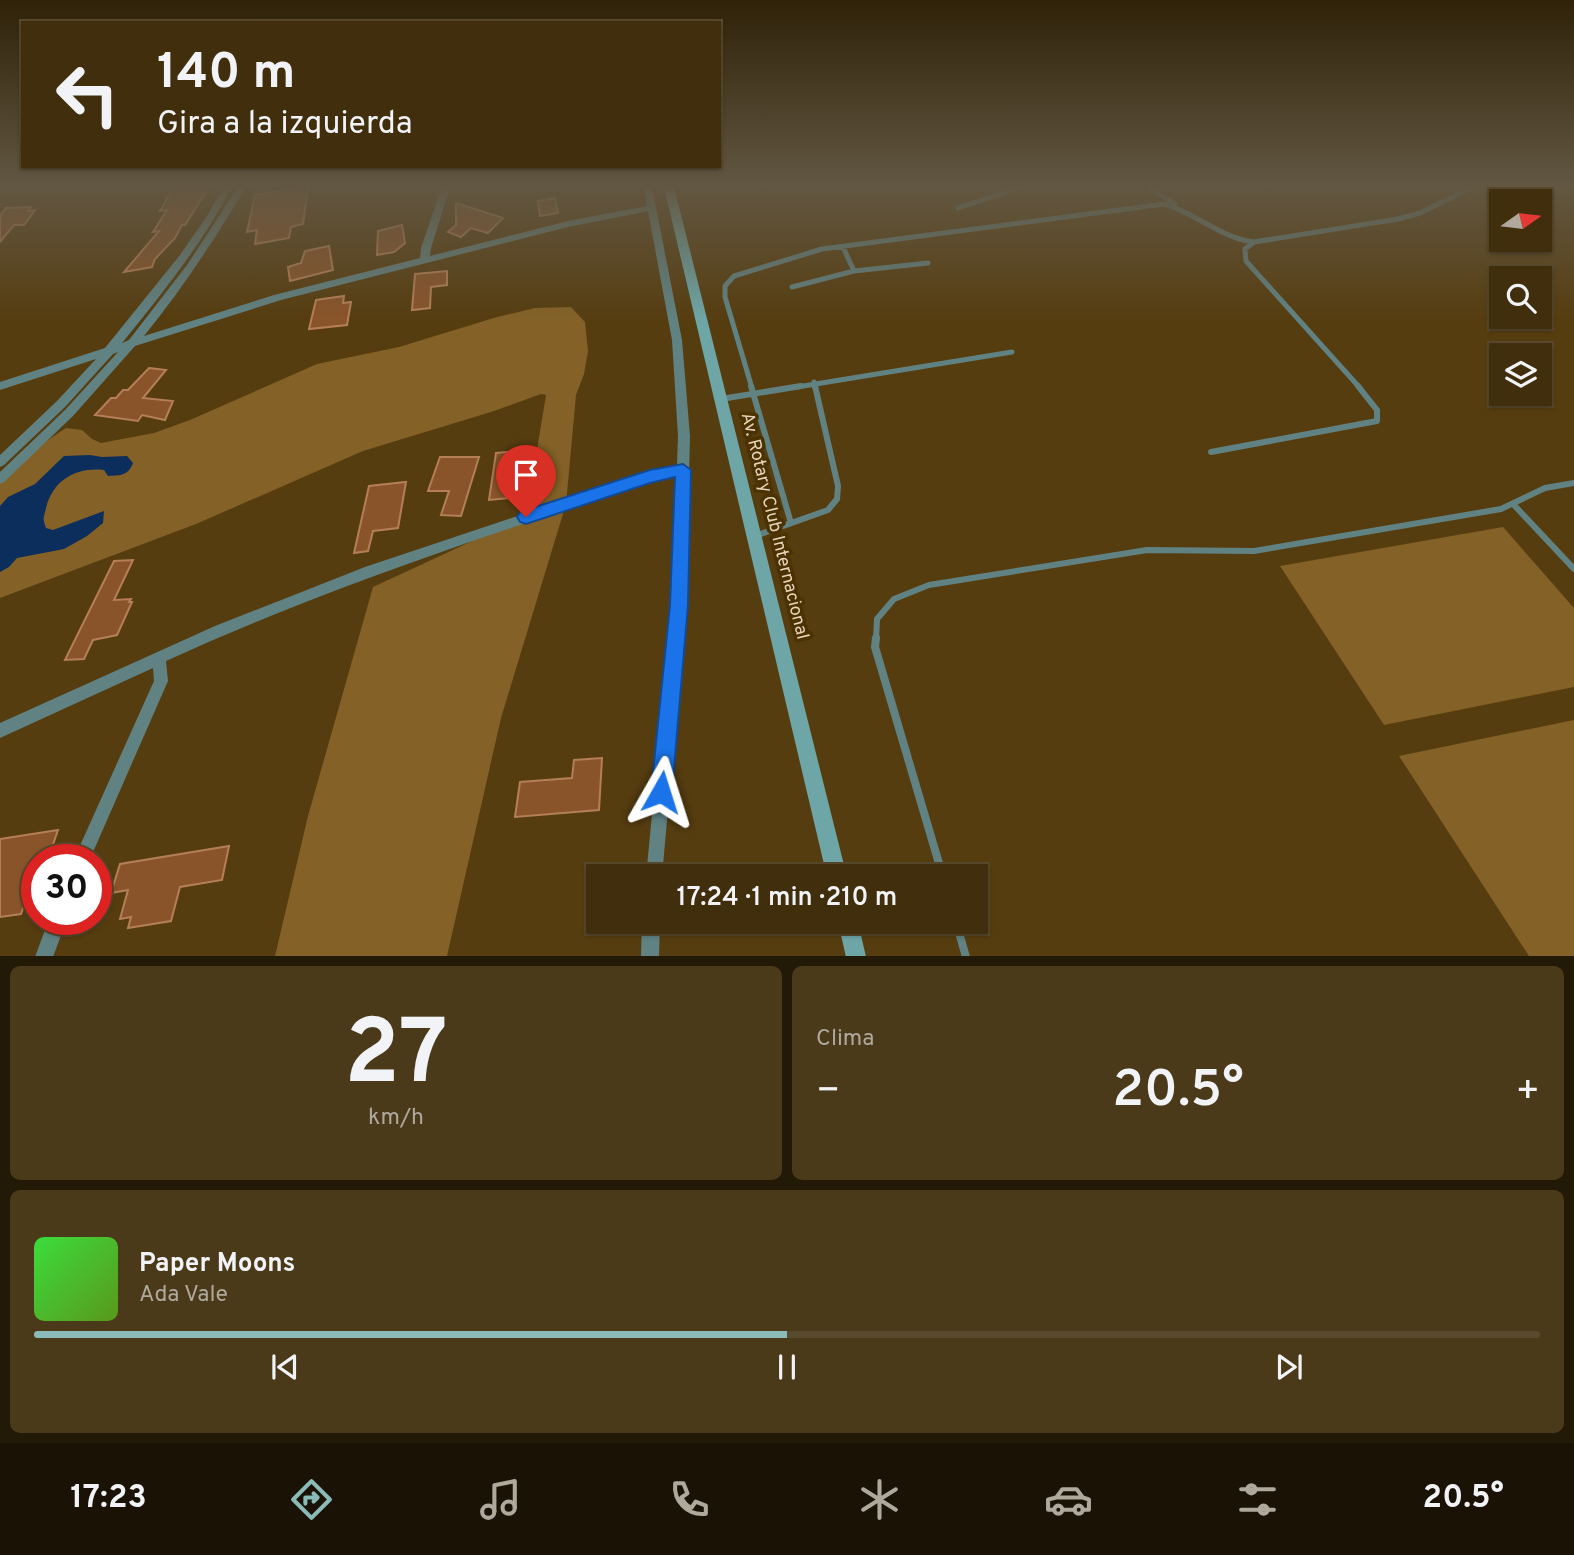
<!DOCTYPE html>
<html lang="es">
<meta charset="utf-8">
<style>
:root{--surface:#402e0c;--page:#4b3a1a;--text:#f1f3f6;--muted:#aea89d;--line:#594a2d;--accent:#8bbbb9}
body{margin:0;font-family:Overpass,sans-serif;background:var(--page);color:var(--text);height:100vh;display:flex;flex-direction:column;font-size:26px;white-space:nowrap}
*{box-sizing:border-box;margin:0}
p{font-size:23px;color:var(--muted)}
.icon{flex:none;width:38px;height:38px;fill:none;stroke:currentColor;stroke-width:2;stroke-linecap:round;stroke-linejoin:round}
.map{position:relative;height:956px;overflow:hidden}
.side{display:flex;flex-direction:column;gap:10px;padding:10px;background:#231907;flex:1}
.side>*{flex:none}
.hud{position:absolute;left:21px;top:21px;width:700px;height:147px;border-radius:0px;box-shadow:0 2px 5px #0004,0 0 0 2px var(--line);background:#402e0c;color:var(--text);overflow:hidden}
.needle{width:46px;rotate:76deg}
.fabs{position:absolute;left:1489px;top:189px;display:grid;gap:14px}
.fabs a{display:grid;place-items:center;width:63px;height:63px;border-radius:0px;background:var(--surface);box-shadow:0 2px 5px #0004,0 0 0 2px var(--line);font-size:35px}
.speed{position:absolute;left:21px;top:844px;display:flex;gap:14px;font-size:35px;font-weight:700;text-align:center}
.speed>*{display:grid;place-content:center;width:91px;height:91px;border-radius:50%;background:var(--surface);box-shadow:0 2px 5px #0004,0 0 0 2px var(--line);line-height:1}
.speed .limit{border:10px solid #d22;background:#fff;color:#111}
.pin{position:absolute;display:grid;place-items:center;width:60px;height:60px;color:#fff;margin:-72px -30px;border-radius:50% 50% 50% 0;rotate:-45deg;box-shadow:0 0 7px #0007}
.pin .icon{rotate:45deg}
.me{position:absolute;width:77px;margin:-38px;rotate:6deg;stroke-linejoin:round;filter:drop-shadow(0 0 5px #0008)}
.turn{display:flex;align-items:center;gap:24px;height:147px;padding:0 21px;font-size:32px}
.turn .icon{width:91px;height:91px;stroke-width:2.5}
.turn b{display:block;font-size:49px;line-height:60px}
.big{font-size:52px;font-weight:600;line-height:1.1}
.side .widget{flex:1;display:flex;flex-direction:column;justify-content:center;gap:10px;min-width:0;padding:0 24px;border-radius:10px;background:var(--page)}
.side .dial{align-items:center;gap:0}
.dial b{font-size:91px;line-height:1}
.song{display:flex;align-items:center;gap:21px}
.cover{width:84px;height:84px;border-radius:10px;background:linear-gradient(135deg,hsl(120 70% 55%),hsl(90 70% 35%))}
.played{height:7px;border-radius:4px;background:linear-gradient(90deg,var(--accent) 50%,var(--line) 50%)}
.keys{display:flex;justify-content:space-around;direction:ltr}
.heat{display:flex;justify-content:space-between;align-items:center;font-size:38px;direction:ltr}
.side .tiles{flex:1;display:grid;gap:10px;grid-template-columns:1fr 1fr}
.widget:last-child{grid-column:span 2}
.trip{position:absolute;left:586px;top:864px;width:402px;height:70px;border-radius:0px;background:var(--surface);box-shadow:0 2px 5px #0004,0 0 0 2px var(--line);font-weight:600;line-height:70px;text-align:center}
.tabs{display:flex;height:112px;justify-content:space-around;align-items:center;background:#1a1205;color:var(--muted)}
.tabs .icon{width:49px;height:49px}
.tabs .current{color:var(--accent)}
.tabs b{font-size:32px;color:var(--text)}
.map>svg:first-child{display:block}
.green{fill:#836127}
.water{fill:#0c2e5c}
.building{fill:#895429;stroke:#b47f57;stroke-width:2}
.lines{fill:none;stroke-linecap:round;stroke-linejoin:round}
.service-far2{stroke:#608283;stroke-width:5}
.service-far1{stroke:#608283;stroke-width:6}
.service{stroke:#608283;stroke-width:8}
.minor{fill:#608283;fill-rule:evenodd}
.secondary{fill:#6ea6a7;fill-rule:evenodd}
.route{fill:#1a73e8;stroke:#114b97;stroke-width:2}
.labels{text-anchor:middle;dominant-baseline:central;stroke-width:7;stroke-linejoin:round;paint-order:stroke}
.street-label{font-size:18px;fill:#e8d5b9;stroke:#4b3203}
</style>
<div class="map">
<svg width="1574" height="957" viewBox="0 0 1574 957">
<rect width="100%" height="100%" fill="#563d10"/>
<path class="green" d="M571 307 585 322 588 351 584 374 576 395 566 504 501 718 447 956H275L308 816 373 587 526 516 546 395 541 394 491 412 363 451 196 524 0 598V472L66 428 82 430 92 439 101 443 154 433 190 420 317 364 399 347 497 317 535 308Z
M1503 527 1574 608V687L1384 725 1280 566Z
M1574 720V956H1529L1399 756Z"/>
<path class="water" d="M90 455 102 457 127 456 133 463C128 476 121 475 108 476L104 470C76 467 53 480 46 508 44 517 42 518 46 528L53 530 104 511 103 523 87 536 64 549 17 558 9 567 0 572V506L8 497 35 484 64 456Z"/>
<path class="building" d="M174 187H209L185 225H182L175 238 155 259 152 267 124 272 159 231 153 232 167 210 160 211Z
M308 187 303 224 291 227 289 238 255 244 257 230 247 232 255 195Z
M555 198 558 213 540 216 538 201Z
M456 203 503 218 488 233 471 228 461 237 448 232 456 225Z
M31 207 28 211 35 210 24 225H14L0 242V216L6 208Z
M402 225 405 243 394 252 377 255 378 231Z
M329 246 333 270 290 281 288 267 301 263 305 251Z
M447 271V285L431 287 430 308 412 310 415 274Z
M344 296 343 303 351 302 347 325 309 329 316 300Z
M149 368 166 370 143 398 173 401 165 420 142 415 138 421 95 415 111 398H116L123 390H128Z
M533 450 531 473H523L520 497 489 500 496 453Z
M440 457H479L461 516 441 515 449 491H428Z
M406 482 398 528 373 531 368 551 354 553 369 486Z
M133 560 114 600 131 599 129 602H132L117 635 93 640 84 659 65 660 114 561Z
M602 758 599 810 515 817 520 782 572 778 574 760Z
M58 830 48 859H37V869L21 914 0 917V839Z
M229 846 222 880 180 887 171 921 128 928 131 917 120 919 128 890 111 893 120 864Z"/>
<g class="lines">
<path class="service-far2" d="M1148 187 1175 204
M958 208 1021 187
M843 247 854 271
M792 287 854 271 928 263
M814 382 815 388
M752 388 725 297V286L734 276 822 249 1164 204C1196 213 1220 238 1254 242
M791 388 1012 352
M1360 388 1246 261 1245 249 1254 242 1398 219 1420 213 1473 187"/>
<path class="service-far1" d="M751 386 791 523
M721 399 801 386
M1211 452 1377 421V410L1358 386
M1514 505 1574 569
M755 536 828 510 837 499 838 486 815 386
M876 640 877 619 894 599 929 585 1147 550 1254 551 1501 509 1545 488 1574 483"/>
<path class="service" d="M876 638 875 647 943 877
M956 922 966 957"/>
<path class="minor" d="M224 187H232C202 244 162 294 122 343L129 340 187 265 238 187H246C215 239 182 289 144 336L274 295 420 258 421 248 442 187H450L431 248 430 256 568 221 647 206 644 187H652L682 340 690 436 686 605 662 877H646L672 605 677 476 651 481C487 536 323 589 166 661L168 681 90 859H74L154 681 153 668 0 738V723L215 626 365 567 646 473 677 466 678 436 672 340 648 211 568 227 281 300 135 346 73 416 4 482 0 484V472L65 410 118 352 113 354 65 407 4 465 0 467V455L57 401 96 359 0 390V382L105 348 180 255 207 216Z
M49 919H67L53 957H35Z
M642 922H660L659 957H641Z"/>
<path class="secondary" d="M664 187H674L847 877H827Z
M838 922H858L866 957H846Z"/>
</g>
<linearGradient id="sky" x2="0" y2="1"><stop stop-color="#2f2209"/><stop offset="0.58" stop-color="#625742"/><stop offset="1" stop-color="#625742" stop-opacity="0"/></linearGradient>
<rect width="1574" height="320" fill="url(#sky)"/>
<path class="route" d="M683 464 691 470 688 605 672 792 669 799 661 802 654 799 651 792 670 605 675 477 650 483 526 524 520 522 517 517 520 512 526 510 650 470Z"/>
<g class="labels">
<g class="street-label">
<text transform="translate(774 526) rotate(76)">Av. Rotary Club Internacional</text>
</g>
</g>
</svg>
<div class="fabs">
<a><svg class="needle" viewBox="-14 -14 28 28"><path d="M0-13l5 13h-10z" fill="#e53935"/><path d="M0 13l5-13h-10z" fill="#aea89d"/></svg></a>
<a><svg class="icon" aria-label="search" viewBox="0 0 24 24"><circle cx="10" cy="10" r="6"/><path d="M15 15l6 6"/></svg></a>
<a><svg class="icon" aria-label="layers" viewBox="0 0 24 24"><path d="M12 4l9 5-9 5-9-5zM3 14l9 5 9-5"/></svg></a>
</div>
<div class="speed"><div class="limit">30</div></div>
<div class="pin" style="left:526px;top:517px;background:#d93025"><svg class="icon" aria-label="arrive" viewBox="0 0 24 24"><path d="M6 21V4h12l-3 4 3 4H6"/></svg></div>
<svg class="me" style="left:661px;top:792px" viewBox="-20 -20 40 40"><path d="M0-17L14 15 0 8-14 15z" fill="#1a73e8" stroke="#fff" stroke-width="4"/></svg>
<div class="trip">17:24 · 1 min · 210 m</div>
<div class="hud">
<div class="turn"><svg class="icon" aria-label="left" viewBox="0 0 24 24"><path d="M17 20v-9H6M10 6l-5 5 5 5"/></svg><div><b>140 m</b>Gira a la izquierda</div></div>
</div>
</div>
<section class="side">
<div class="tiles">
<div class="widget dial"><b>27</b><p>km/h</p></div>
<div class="widget"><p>Clima</p>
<div class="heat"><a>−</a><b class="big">20.5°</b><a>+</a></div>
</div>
<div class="widget">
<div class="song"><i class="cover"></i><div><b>Paper Moons</b><p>Ada Vale</p></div></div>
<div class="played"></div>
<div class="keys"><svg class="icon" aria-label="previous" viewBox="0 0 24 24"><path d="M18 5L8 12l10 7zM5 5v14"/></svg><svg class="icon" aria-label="pause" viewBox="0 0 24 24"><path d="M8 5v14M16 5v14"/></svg><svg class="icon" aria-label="next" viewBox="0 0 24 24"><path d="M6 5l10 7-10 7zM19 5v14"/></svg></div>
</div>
</div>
</section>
<nav class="tabs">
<b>17:23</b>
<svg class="icon current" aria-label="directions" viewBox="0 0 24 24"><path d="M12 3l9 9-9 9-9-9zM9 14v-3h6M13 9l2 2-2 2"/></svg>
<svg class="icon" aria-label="music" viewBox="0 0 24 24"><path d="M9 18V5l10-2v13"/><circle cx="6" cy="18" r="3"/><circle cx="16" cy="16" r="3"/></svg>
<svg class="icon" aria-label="phone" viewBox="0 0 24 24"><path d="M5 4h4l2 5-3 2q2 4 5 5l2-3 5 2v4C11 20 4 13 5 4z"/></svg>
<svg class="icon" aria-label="climate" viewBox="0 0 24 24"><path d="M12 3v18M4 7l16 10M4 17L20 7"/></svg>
<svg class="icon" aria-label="car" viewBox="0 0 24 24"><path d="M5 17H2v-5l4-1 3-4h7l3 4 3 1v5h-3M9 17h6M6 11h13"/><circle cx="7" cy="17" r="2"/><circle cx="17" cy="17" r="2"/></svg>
<svg class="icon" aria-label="filters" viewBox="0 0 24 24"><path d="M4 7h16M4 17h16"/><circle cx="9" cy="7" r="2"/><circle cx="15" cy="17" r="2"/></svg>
<b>20.5°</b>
</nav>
